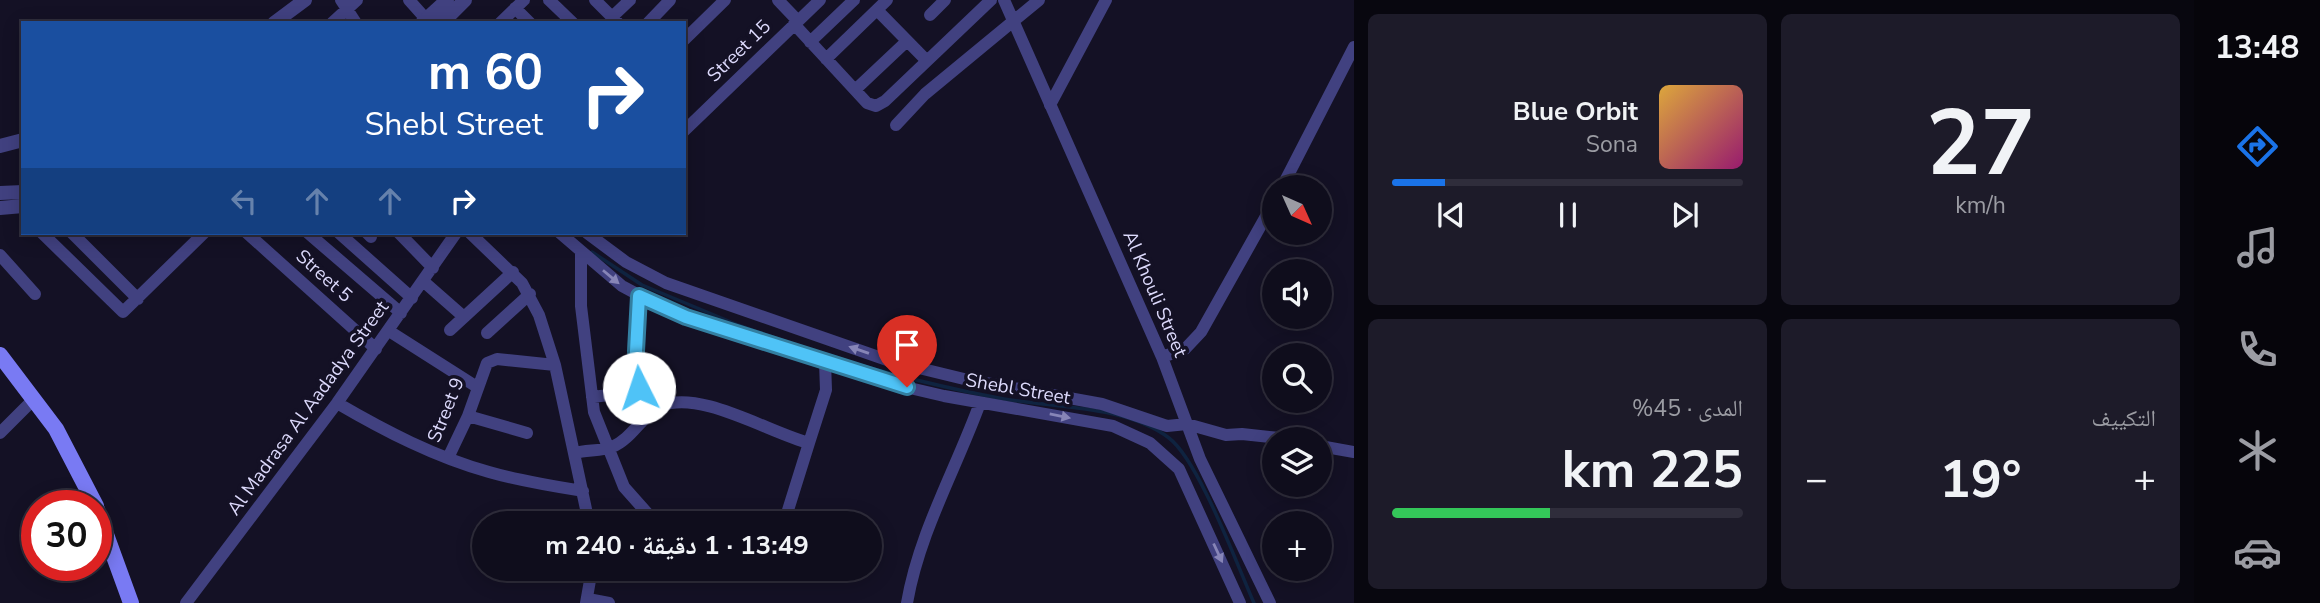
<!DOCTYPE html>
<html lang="ar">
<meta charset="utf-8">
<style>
:root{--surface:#0f0d1c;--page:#1d1b29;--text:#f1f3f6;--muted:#9b9ca3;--line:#2f2d3b;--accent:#1a73e8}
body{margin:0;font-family:"Nunito Sans","Noto Naskh Arabic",sans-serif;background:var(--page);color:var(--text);direction:rtl;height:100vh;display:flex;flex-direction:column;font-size:26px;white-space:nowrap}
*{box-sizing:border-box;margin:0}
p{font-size:23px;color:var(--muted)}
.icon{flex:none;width:38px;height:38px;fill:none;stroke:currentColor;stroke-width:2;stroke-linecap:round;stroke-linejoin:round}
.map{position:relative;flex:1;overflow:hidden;direction:ltr}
.side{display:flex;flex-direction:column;gap:14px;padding:14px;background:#08070f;width:840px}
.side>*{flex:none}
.banner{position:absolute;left:21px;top:21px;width:665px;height:214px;border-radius:0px;box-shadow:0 4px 18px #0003,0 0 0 2px var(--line);direction:rtl;background:#1a4fa0;color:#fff;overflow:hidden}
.needle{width:46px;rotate:135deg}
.tools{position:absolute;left:1262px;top:175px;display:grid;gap:14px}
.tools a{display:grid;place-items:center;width:70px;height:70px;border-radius:50%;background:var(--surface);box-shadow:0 4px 18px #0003,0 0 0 2px var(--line);font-size:35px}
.speed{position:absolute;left:21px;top:490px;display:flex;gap:14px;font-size:35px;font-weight:700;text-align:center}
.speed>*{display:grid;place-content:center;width:91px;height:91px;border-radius:50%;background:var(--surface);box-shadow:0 4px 18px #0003,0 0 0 2px var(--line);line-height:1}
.speed .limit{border:10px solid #d22;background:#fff;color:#111}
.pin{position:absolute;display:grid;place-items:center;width:60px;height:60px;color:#fff;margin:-72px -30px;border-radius:50% 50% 50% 0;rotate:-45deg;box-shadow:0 0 7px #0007}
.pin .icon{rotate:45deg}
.me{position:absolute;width:77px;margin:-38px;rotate:356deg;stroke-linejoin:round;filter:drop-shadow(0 0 5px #0008)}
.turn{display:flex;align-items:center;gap:24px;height:147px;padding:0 28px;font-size:32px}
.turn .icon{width:91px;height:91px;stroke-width:2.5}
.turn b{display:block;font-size:49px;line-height:60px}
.lanes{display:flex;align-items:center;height:66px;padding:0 28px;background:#0003;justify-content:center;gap:35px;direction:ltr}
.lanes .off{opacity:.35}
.big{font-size:52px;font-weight:700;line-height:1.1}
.side .tile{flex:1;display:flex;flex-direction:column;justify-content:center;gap:10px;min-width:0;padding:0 24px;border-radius:10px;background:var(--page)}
.side .dial{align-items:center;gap:0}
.dial b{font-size:91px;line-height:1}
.song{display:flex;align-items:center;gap:21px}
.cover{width:84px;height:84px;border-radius:10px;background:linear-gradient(135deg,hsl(40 70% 55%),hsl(320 70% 35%))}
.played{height:7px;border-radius:4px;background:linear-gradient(90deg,var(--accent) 15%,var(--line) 15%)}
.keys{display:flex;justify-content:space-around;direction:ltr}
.heat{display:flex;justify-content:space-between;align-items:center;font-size:38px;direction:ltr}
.charge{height:10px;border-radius:5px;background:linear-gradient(90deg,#34c759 45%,var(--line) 0)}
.side .tiles{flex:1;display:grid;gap:14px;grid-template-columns:repeat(2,1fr)}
.trip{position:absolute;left:472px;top:511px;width:410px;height:70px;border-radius:35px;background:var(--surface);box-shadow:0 4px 18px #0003,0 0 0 2px var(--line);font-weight:700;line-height:70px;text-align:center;direction:rtl}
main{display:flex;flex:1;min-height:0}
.dock{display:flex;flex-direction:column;width:126px;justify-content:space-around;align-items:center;background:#06050b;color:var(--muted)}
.dock .icon{width:49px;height:49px}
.dock .active{color:var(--accent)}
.dock b{font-size:32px;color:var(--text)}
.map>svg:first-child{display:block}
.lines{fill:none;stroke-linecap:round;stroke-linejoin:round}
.stream{stroke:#0f2340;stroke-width:3.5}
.minor{stroke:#414180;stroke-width:12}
.tertiary{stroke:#414180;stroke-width:14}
.secondary{stroke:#797af3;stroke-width:16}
.oneway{fill:#8785b7}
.route-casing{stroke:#337fa1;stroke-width:18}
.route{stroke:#4fc3f7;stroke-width:12}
.labels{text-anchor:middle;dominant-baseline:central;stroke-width:7;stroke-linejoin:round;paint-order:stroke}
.street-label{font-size:19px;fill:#dcd9fb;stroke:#141125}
</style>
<main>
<nav class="dock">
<b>13:48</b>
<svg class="icon active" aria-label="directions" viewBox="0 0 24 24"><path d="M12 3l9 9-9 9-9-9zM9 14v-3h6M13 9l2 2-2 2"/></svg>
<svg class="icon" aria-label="music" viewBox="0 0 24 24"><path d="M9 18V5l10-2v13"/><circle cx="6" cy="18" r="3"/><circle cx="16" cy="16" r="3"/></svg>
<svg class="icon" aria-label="phone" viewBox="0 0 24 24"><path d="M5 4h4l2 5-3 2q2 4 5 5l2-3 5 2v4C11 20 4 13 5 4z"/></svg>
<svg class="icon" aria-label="climate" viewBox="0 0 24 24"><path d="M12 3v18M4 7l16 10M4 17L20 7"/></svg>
<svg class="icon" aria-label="car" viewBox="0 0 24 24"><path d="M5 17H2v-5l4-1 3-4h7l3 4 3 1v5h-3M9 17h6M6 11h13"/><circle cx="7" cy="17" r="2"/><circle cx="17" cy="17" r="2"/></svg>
</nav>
<section class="side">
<div class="tiles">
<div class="tile dial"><b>27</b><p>km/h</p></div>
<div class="tile">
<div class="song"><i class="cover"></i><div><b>Blue Orbit</b><p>Sona</p></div></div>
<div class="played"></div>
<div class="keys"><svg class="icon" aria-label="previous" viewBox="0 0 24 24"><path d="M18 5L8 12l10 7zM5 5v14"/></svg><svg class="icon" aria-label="pause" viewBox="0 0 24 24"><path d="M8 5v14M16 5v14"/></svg><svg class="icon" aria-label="next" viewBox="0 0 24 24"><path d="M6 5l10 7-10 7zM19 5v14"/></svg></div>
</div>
<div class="tile"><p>التكييف</p>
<div class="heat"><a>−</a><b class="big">19°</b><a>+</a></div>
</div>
<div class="tile"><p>المدى · 45%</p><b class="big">225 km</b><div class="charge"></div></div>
</div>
</section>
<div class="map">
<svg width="1354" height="603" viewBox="0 0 1354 603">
<rect width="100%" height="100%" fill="#141125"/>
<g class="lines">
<path class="stream" d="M592 252 642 285 738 325 787 342
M828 356C886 373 944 388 1004 399 1055 408 1125 405 1169 438 1199 461 1237 565 1254 603"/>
<path class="minor" d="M341 0 356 23
M409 0 426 19
M549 0 573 23
M595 0 618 23
M778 0 798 21
M1004 0 1162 357 1200 459 1270 603
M515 8 530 23
M877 10 927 61
M930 15 945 0
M612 17 630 0
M332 23 357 0
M500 23 524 0
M648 23 670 0
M794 24 867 103 876 106 885 101 991 0
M684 40 725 0
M810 42 854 0
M826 59 887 0
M855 90 907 41
M1050 105 1106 0
M896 125 925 94 1039 0
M684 131 820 0
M1282 187 1354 47
M42 233 123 312 204 233
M72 233 138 299
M247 233 376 349
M308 233 401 313
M339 233 412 298
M367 233 371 237
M399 233 433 268
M470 233 522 283 539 315 555 365 589 523
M560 233 622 286 663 308 686 317 741 333 884 382 944 396 1113 426 1150 443 1179 469 1240 603
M587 233 626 262 666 283 890 361 964 379 1102 404 1167 426 1187 424 1226 435 1242 434 1289 439
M581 251V306L594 412 624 487 656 523
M0 255 35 294
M423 281 464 317
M450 330 513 272
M389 331 477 387
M487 333 530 294
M1162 357 1185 349 1201 332 1274 202
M592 397 634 392 639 388 636 351 639 296
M337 403C385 431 435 457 489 472 520 481 552 486 583 491
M468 416 527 433
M0 433 34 399
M1320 446 1354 452
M575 453C586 450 602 451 612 447 632 439 642 415 661 406 699 389 770 433 809 443L826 390 825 362
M448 458 468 416 487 363 497 359 555 365
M784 523 809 443
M588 599 609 603
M186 603 337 403 456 233
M586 603 592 569
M907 603C919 533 956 469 980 403"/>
<path class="tertiary" d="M274 23 305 0
M422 23 447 0
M442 23 465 0
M0 146 23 140
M0 193 23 192
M0 208 23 206"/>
<path class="secondary" d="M0 355 56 429 96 506
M96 507 131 603"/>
</g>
<defs><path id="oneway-solid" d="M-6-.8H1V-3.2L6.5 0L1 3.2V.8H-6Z" transform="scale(1.75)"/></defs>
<g class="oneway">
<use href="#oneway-solid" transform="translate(611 277) rotate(40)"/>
<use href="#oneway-solid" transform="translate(859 350) rotate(-161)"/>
<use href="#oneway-solid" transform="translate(1060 416) rotate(11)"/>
<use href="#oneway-solid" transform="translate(1218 553) rotate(65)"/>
</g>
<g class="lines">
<defs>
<path id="route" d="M639 388 636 351 639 296 686 317 907 387"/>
</defs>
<use href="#route" class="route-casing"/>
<use href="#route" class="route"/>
</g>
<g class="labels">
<g class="street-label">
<text transform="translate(739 51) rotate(-44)">Street 15</text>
<text transform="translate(324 276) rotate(42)">Street 5</text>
<text transform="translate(1155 294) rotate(67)">Al Khouli Street</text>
<text transform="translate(1018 389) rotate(10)">Shebl Street</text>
<text transform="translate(308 408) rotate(-54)">Al Madrasa Al Aadadya Street</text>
<text transform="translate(446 410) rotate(-68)">Street 9</text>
</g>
</g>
</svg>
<div class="tools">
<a><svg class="needle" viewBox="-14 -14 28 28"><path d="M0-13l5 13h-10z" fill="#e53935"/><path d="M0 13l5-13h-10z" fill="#9b9ca3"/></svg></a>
<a><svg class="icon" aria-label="sound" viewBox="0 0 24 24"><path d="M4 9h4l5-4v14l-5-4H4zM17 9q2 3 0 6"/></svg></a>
<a><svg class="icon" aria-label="search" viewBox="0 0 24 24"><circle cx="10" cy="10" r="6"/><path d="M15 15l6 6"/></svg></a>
<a><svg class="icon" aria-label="layers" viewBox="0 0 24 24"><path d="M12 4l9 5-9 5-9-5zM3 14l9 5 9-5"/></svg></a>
<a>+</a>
</div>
<div class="speed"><div class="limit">30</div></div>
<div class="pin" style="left:907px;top:387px;background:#d93025"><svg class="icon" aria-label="arrive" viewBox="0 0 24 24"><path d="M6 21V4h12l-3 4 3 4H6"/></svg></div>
<svg class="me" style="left:639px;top:388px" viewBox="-20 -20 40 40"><circle r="19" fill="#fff"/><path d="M0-13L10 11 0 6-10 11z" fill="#4fc3f7"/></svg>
<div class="trip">13:49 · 1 دقيقة · 240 m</div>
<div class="banner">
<div class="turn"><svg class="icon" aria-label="right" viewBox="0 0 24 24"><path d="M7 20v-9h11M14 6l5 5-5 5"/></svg><div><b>60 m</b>Shebl Street</div></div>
<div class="lanes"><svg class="icon off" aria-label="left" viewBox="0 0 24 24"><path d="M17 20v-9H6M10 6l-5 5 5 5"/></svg><svg class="icon off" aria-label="ahead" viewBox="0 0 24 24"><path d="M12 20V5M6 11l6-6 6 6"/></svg><svg class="icon off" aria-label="ahead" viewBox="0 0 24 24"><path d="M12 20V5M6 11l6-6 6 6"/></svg><svg class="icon" aria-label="right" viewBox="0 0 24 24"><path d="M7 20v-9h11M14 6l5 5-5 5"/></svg></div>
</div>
</div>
</main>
